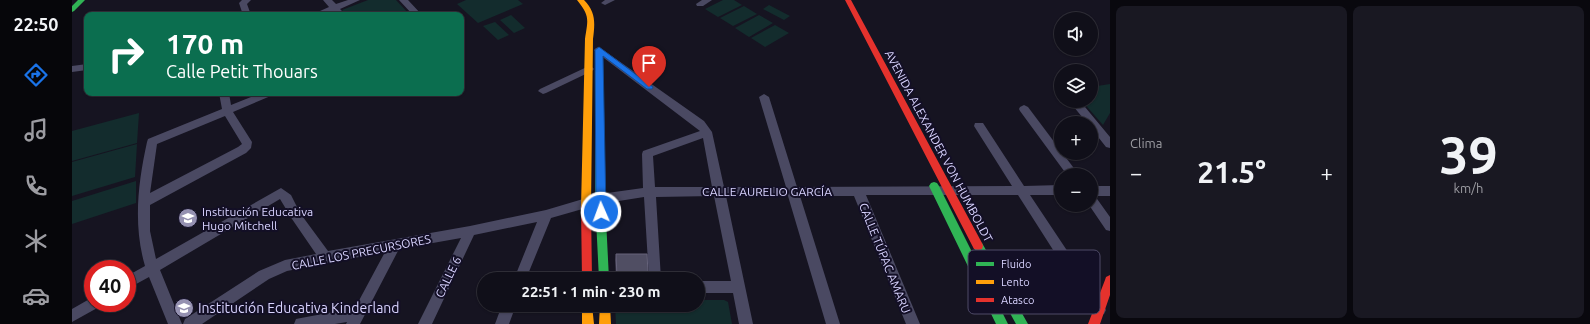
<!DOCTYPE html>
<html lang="es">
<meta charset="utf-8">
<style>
:root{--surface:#100f19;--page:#191822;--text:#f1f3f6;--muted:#9c9ca2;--line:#302f38;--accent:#1a73e8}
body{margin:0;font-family:Ubuntu,sans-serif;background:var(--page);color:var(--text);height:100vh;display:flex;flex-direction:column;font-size:15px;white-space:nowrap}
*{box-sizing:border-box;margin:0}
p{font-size:13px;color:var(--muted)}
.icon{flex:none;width:22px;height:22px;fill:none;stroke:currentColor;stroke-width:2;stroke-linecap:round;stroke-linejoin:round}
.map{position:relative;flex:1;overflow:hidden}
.details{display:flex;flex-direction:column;gap:6px;padding:6px;background:#09080e;width:480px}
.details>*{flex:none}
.hud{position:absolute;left:12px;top:12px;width:380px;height:84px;border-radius:8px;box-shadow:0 1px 3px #0004,0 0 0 1px var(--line);background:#0b6e4f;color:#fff;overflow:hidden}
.controls{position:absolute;left:982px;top:12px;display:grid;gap:8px}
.controls a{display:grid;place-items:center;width:44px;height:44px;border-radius:50%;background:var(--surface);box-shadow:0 1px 3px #0004,0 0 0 1px var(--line);font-size:20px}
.speed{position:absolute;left:12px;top:260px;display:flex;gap:8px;font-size:20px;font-weight:700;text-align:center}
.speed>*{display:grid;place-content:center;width:52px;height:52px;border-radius:50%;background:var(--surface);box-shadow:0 1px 3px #0004,0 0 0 1px var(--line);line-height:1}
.speed .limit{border:6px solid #d22;background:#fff;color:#111}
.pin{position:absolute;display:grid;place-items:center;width:34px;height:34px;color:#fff;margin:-41px -17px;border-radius:50% 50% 50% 0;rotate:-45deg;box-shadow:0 0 4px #0007}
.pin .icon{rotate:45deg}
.me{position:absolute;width:44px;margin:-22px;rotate:358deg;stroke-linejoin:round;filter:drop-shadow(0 0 3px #0008)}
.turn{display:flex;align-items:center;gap:14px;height:84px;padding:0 16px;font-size:18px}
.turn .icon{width:52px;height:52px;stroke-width:2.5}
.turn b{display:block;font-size:28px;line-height:34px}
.big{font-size:30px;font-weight:600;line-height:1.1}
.details .card{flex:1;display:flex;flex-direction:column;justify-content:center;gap:6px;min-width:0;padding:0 14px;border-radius:8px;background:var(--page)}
.details .dial{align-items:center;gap:0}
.dial b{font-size:52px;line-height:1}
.heat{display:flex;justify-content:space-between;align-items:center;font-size:22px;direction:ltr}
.details .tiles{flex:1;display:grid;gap:6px;grid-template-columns:repeat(2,1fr)}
.trip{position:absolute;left:405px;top:272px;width:228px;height:40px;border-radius:20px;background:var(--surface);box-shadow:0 1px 3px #0004,0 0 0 1px var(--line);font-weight:600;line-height:40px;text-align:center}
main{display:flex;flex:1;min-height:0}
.tab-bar{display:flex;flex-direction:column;width:72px;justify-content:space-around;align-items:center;background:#06060a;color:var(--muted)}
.tab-bar .icon{width:28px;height:28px}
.tab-bar .selected{color:var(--accent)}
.tab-bar b{font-size:18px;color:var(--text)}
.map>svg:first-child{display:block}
.green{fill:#132c2d}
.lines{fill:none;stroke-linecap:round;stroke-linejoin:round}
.street{fill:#4a4962;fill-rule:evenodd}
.fast{fill:#30b455;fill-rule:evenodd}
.slow{fill:#ff9f0a;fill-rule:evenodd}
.jam{fill:#e5322d;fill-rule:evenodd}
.wall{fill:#403d50}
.building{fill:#504e63;stroke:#66637b}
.route{fill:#1a73e8;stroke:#114b97}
.labels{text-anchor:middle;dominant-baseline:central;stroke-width:4;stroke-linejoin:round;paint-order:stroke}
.street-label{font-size:12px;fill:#d9d4ff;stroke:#130f26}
.poi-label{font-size:12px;fill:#d9d4ff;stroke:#130f26;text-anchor:start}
.near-poi-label{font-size:14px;fill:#d9d4ff;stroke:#130f26;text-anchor:start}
.key{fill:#130f26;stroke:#4e4a67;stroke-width:1}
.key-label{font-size:11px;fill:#d9d4ff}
</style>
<main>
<nav class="tab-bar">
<b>22:50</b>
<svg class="icon selected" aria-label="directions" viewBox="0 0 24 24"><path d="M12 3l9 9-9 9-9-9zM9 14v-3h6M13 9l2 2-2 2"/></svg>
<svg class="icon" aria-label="music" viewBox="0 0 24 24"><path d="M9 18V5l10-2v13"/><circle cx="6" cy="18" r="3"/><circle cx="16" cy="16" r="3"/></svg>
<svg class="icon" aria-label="phone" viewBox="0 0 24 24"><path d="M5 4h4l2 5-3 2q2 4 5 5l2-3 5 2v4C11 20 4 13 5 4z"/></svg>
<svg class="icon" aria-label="climate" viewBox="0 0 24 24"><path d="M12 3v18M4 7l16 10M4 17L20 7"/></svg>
<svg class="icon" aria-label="car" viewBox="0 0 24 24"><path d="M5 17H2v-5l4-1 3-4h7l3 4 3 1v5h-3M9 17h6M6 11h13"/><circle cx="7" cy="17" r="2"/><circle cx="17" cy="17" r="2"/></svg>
</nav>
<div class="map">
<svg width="1038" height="324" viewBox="0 0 1038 324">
<rect width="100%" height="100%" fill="#161421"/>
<path class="green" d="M296 0H324L338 15H274L270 10Z
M394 0H446L451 4 406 23 385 4Z
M651 0H662L670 5 646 17 633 9Z
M697 5 718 16 712 20 691 9Z
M672 6 685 14 661 26 648 18Z
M439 15 453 28 442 33 428 20Z
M687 15 701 23 677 37 663 28Z
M423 22 437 35 426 40 411 26Z
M703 25 717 33 693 47 679 38Z
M1038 84V113L1031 125 1010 101H1019V87Z
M67 113 65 143 0 161V131Z
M65 144 63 177 0 196V162Z
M64 181V203L0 224V201Z
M626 300H652L656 302 660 324H544L543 305H626Z"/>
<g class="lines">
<path class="street" d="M170 0H179L175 4 179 15H171L167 3Z
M251 0H260L264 4 276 0H288L268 9 274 15H265L261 11 251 15H239L257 7Z
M327 0H336L350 15H341Z
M533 0H543L533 5 529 3Z
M630 0H640L631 6H625L624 4Z
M527 47 632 121 640 132 652 187H714L687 97 692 94 697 97 725 187 940 186 902 126 903 123H911L952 186 989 185V195H958L1032 306 1034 310 1032 314 1027 316 1022 314 946 195H794L848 324H834L782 196H728L768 324H754L716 196H654L681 324H667L661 293H626V281H659L642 196 584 197 589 279H577L572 197 528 204 479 218 454 279H442L465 222 402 235 360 324H346L389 238 327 249 288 324H274L275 322 263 324H222L224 319 229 318 283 308 313 252 215 271 197 279 130 324H111L113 319 187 271 213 260 244 254 220 219 208 199 88 270 110 324H96L77 277 55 289V276L73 266C61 225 66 183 75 142L76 139 150 109 147 93H157L159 105 189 93H203L201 95 161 112 180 142 179 148 174 153 78 205V231L84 259 209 188 219 195 228 213 256 251 398 226 474 210 528 194 571 188 570 154 571 151 628 131 524 52 522 50 524 48ZM153 116 170 144 166 147 78 193 85 144ZM631 138 640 187H583L581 156Z
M15 64V70L0 72V66Z
M517 66 520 67 522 69 520 71 474 93 471 94 466 91 468 89Z
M997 101H1008L1038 137V148L1034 147 1019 128V123H1015Z
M952 105 956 107 1007 175H995L948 111 947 109 948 107Z
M1019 186H1038V196H1023L1038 217V231L1034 230 1017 205H1019Z
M21 297V303H29L27 307 0 322V309Z
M430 305H444L437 324H423Z"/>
<path class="fast" d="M6 0H13L2 11 0 12V6Z
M527 68 531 71 533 199 537 279H527L523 199V71Z
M862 182 865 183 867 186 936 324H924L857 186 859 183Z
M906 242 910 243 956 324H944L901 246 902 243Z"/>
<path class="slow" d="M505 0H512C524 12 523 23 521 39L519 207 517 210 514 211 511 210 509 207 513 39C516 19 518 16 505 0Z
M510 305H520L522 324H510Z
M528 305H538L539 324H527Z"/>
<path class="jam" d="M773 0H779L910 243 911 246 910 249 906 250 902 249Z
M514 203 517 204 519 207 520 279H510L509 207 511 204Z
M1038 275V295L1028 324H1016L1033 280 1034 277Z"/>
</g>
<path class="wall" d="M544 254 576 273 580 276V279H544L543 260Z"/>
<path class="building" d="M544 254H575L576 273 580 274V276L545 277Z"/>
<path class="route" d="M527 47 581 87 580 89H575L531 56 534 212 532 215H526L524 212 523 50Z"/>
<defs>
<symbol id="school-disc" viewBox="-11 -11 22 22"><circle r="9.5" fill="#9591b1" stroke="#130f26"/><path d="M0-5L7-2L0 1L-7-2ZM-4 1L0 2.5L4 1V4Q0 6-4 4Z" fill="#fff"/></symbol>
</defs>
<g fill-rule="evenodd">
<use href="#school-disc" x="105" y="207" width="22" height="22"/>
<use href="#school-disc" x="101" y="297" width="22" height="22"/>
</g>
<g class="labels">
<g class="street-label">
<text transform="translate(867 146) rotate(62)">AVENIDA ALEXANDER VON HUMBOLDT</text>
<text x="695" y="191">CALLE AURELIO GARCÍA</text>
<text transform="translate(289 252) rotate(-11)">CALLE LOS PRECURSORES</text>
<text transform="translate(813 258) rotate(68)">CALLE TÚPAC AMARU</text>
<text transform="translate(376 277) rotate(-64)">CALLE 6</text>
</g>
<g class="poi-label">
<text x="130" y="211">Institución Educativa<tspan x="130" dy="14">Hugo Mitchell</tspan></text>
</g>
<g class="near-poi-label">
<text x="126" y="308">Institución Educativa Kinderland</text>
</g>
</g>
<rect x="896" y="250" width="132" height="64" rx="6" class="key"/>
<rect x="904" y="262" width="18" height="4" fill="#30b455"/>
<rect x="904" y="280" width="18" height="4" fill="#ff9f0a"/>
<rect x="904" y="298" width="18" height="4" fill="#e5322d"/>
<g class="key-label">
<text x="929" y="268">Fluido</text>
<text x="929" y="286">Lento</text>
<text x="929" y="304">Atasco</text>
</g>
</svg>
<div class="controls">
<a><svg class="icon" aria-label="sound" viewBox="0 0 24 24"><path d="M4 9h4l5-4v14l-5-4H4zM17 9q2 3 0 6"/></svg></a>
<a><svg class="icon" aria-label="layers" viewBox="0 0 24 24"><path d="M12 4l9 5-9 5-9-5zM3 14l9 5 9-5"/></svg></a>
<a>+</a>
<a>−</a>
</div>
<div class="speed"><div class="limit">40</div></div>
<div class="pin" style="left:577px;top:87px;background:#d93025"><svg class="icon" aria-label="arrive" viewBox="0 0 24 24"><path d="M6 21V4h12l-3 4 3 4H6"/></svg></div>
<svg class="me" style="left:529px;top:212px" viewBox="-20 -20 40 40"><circle r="17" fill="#1a73e8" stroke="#fff" stroke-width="3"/><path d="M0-11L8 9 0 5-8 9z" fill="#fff"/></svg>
<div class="trip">22:51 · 1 min · 230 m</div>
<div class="hud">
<div class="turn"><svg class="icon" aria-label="right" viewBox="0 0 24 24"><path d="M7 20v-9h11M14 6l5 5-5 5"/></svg><div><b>170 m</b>Calle Petit Thouars</div></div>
</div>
</div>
<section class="details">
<div class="tiles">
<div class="card"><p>Clima</p>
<div class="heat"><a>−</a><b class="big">21.5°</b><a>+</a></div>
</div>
<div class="card dial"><b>39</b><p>km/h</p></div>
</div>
</section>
</main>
